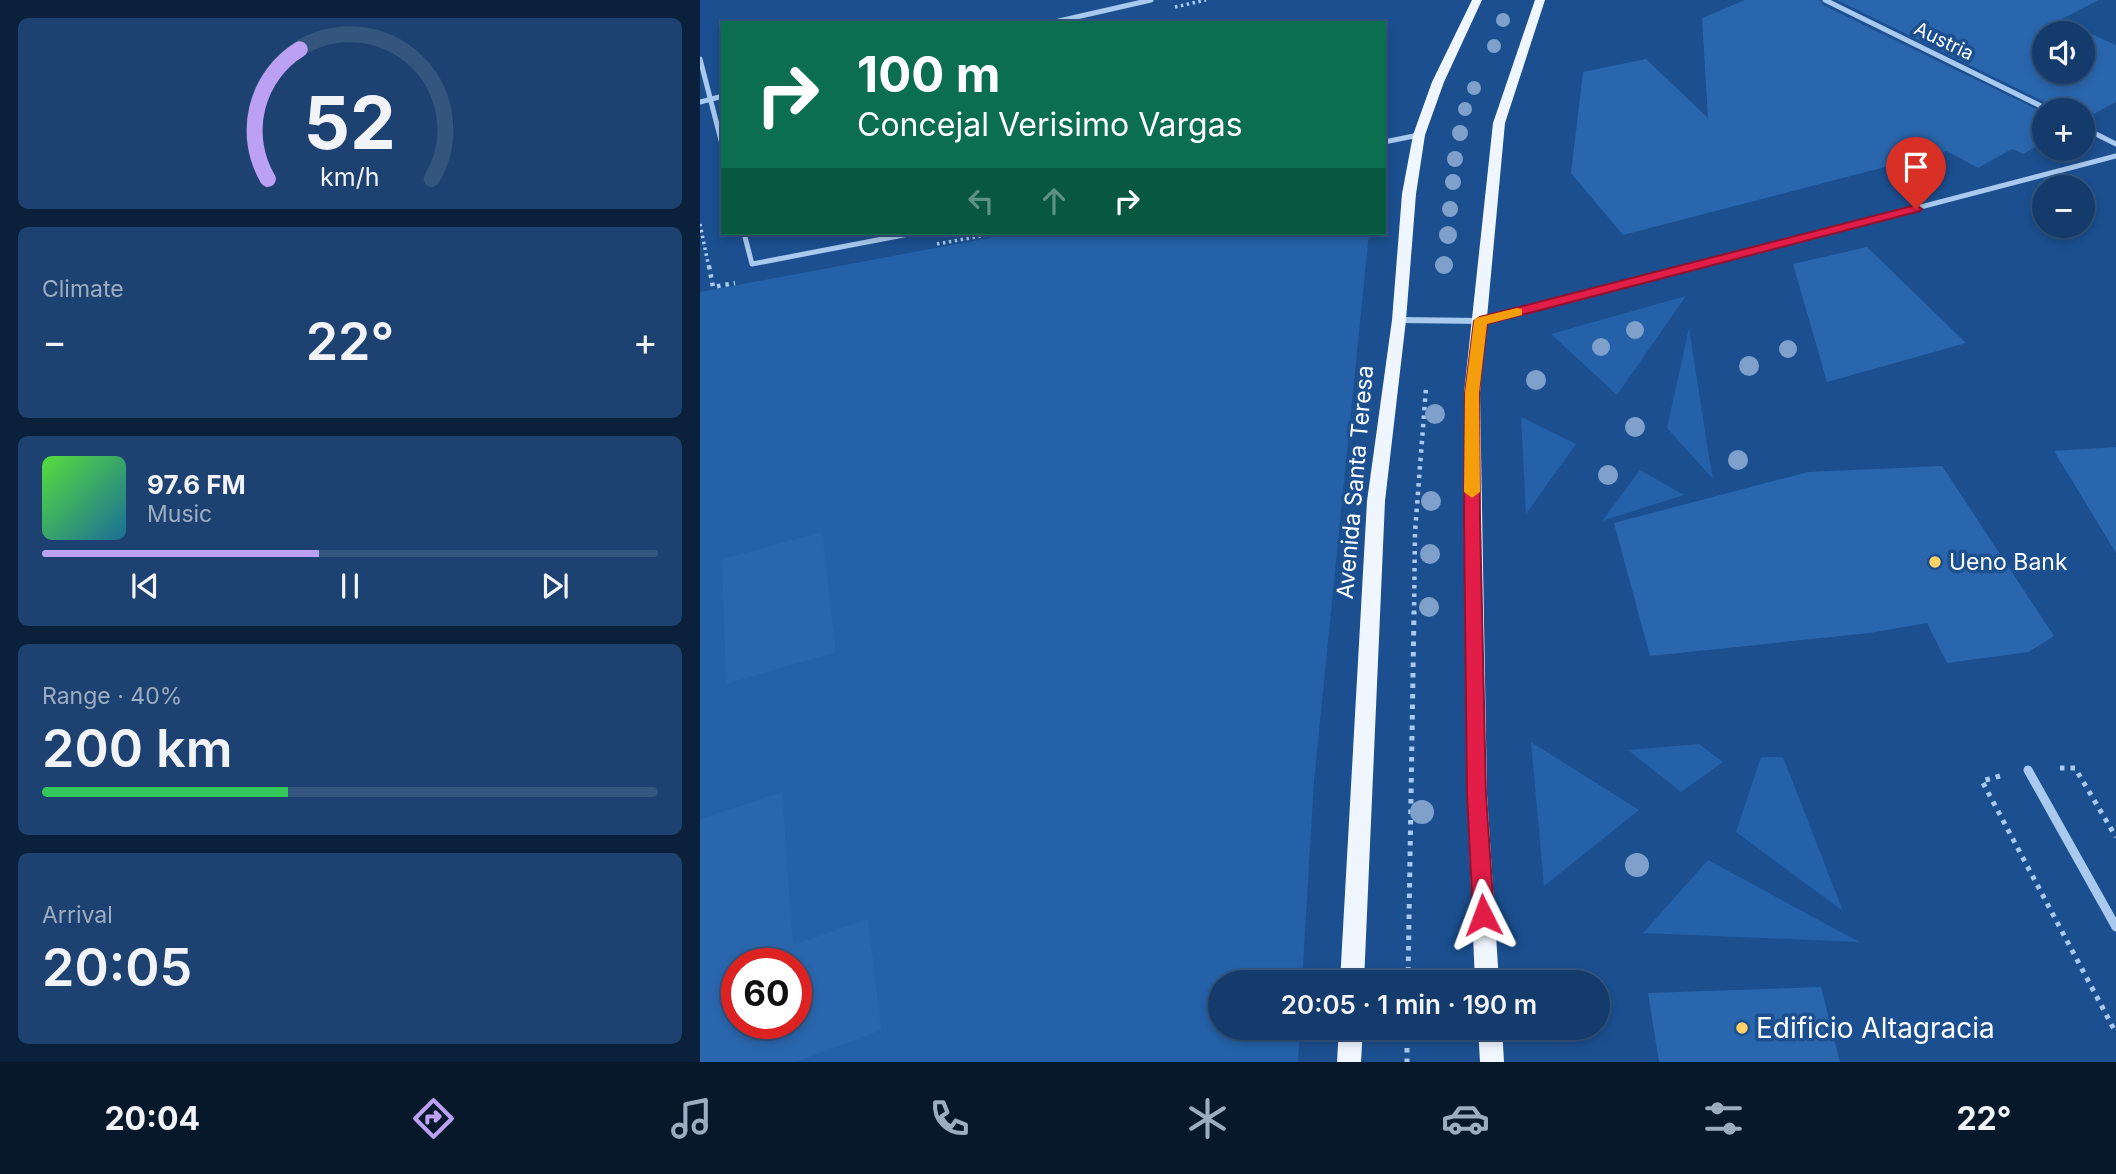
<!DOCTYPE html>
<meta charset="utf-8">
<style>
:root{--surface:#143b6b;--page:#1d4271;--text:#f1f3f6;--muted:#9dadc1;--line:#33557e;--accent:#bca0f2}
body{margin:0;font-family:Inter,sans-serif;background:var(--page);color:var(--text);height:100vh;display:flex;flex-direction:column;font-size:26px;white-space:nowrap}
*{box-sizing:border-box;margin:0}
p{font-size:23px;color:var(--muted)}
.icon{flex:none;width:38px;height:38px;fill:none;stroke:currentColor;stroke-width:2;stroke-linecap:round;stroke-linejoin:round}
.map{position:relative;flex:1;overflow:hidden}
.side{display:flex;flex-direction:column;gap:18px;padding:18px;background:#0b203b;width:700px}
.side>*{flex:none}
.top-card{position:absolute;left:21px;top:21px;width:665px;height:214px;border-radius:0px;box-shadow:0 4px 10px #0003,0 0 0 2px var(--line);background:#0b6e4f;color:#fff;overflow:hidden}
.buttons{position:absolute;left:1332px;top:21px;display:grid;gap:14px}
.buttons a{display:grid;place-items:center;width:63px;height:63px;border-radius:50%;background:var(--surface);box-shadow:0 4px 10px #0003,0 0 0 2px var(--line);font-size:35px}
.speed{position:absolute;left:21px;top:948px;display:flex;gap:14px;font-size:35px;font-weight:700;text-align:center}
.speed>*{display:grid;place-content:center;width:91px;height:91px;border-radius:50%;background:var(--surface);box-shadow:0 4px 10px #0003,0 0 0 2px var(--line);line-height:1}
.speed .limit{border:10px solid #d22;background:#fff;color:#111}
.pin{position:absolute;display:grid;place-items:center;width:60px;height:60px;color:#fff;margin:-72px -30px;border-radius:50% 50% 50% 0;rotate:-45deg;box-shadow:0 0 7px #0007}
.pin .icon{rotate:45deg}
.me{position:absolute;width:77px;margin:-38px;rotate:357deg;stroke-linejoin:round;filter:drop-shadow(0 0 5px #0008)}
.turn{display:flex;align-items:center;gap:24px;height:147px;padding:0 21px;font-size:32px}
.turn .icon{width:91px;height:91px;stroke-width:2.5}
.turn b{display:block;font-size:49px;line-height:60px}
.lanes{display:flex;align-items:center;height:66px;padding:0 21px;background:#0003;justify-content:center;gap:35px;direction:ltr}
.lanes .off{opacity:.35}
.big{font-size:52px;font-weight:600;line-height:1.1}
.side .card{flex:1;display:flex;flex-direction:column;justify-content:center;gap:10px;min-width:0;padding:0 24px;border-radius:10px;background:var(--page)}
.side .dial{align-items:center;gap:0}
.dial svg{height:182px;overflow:visible;fill:none;stroke:var(--line);stroke-width:7;stroke-linecap:round;text-anchor:middle}
.dial text{fill:var(--text);stroke:none}
.song{display:flex;align-items:center;gap:21px}
.cover{width:84px;height:84px;border-radius:10px;background:linear-gradient(135deg,hsl(110 70% 55%),hsl(200 70% 35%))}
.played{height:7px;border-radius:4px;background:linear-gradient(90deg,var(--accent) 45%,var(--line) 45%)}
.keys{display:flex;justify-content:space-around;direction:ltr}
.heat{display:flex;justify-content:space-between;align-items:center;font-size:38px;direction:ltr}
.charge{height:10px;border-radius:5px;background:linear-gradient(90deg,#34c759 40%,var(--line) 0)}
.trip{position:absolute;left:508px;top:970px;width:402px;height:70px;border-radius:35px;background:var(--surface);box-shadow:0 4px 10px #0003,0 0 0 2px var(--line);font-weight:600;line-height:70px;text-align:center}
.tabs{display:flex;height:112px;justify-content:space-around;align-items:center;background:#08182b;color:var(--muted)}
.tabs .icon{width:49px;height:49px}
.tabs .active{color:var(--accent)}
.tabs b{font-size:32px;color:var(--text)}
main{display:flex;flex:1;min-height:0}
.map>svg:first-child{display:block}
.green{fill:#2461a8;fill-rule:evenodd}
.building{fill:#2a66ad;fill-rule:evenodd}
.lines{fill:none;stroke-linecap:round;stroke-linejoin:round}
.path-far2{stroke:#a9c9ee;stroke-width:3.5;stroke-dasharray:2.5 3.5;stroke-linecap:butt}
.path-far1{stroke:#a9c9ee;stroke-width:4.5;stroke-dasharray:3.5 5;stroke-linecap:butt}
.path{stroke:#a9c9ee;stroke-width:5;stroke-dasharray:4.5 6;stroke-linecap:butt}
.street-far2{stroke:#a9c9ee;stroke-width:5}
.street-far1{stroke:#a9c9ee;stroke-width:6}
.street{stroke:#a9c9ee;stroke-width:9}
.primary{fill:#f0f6ff;fill-rule:evenodd}
.tree{fill:#7ea0ca}
.route{fill:#e11d48;stroke:#92132f;stroke-width:2}
.slow{fill:#f59e0b}
.poi-dot{fill:#ffd166;stroke:#1b4f8f;stroke-width:2.5}
.labels{text-anchor:middle;dominant-baseline:central;stroke-width:7;stroke-linejoin:round;paint-order:stroke}
.far-street-label{font-size:19px;fill:#fff;stroke:#1b4f8f}
.street-label{font-size:23px;fill:#fff;stroke:#1b4f8f}
.poi-label{font-size:23px;fill:#fff;stroke:#1b4f8f;text-anchor:start}
.near-poi-label{font-size:28px;fill:#fff;stroke:#1b4f8f;text-anchor:start}
</style>
<main>
<section class="side">
<div class="card dial"><svg viewBox="0 0 100 80">
<path d="M14 69A42 42 0 1 1 86 69"/>
<path d="M14 69A42 42 0 0 1 28 12" stroke="#bca0f2"/>
<text x="50" y="56" font-size="32" font-weight="700">52</text>
<text x="50" y="72" font-size="11">km/h</text>
</svg></div>
<div class="card"><p>Climate</p>
<div class="heat"><a>−</a><b class="big">22°</b><a>+</a></div>
</div>
<div class="card">
<div class="song"><i class="cover"></i><div><b>97.6 FM</b><p>Music</p></div></div>
<div class="played"></div>
<div class="keys"><svg class="icon" aria-label="previous" viewBox="0 0 24 24"><path d="M18 5L8 12l10 7zM5 5v14"/></svg><svg class="icon" aria-label="pause" viewBox="0 0 24 24"><path d="M8 5v14M16 5v14"/></svg><svg class="icon" aria-label="next" viewBox="0 0 24 24"><path d="M6 5l10 7-10 7zM19 5v14"/></svg></div>
</div>
<div class="card"><p>Range · 40%</p><b class="big">200 km</b><div class="charge"></div></div>
<div class="card"><p>Arrival</p><b class="big">20:05</b></div>
</section>
<div class="map">
<svg width="1416" height="1062" viewBox="0 0 1416 1062">
<rect width="100%" height="100%" fill="#1b4f8f"/>
<path class="green" d="M316 233H669L614 781 602 982H520V1027H600L598 1062H0V292ZM37 964H96V1024H37Z
M986 296 917 395 851 334Z
M989 328 1010 463 1013 479 967 428Z
M821 417 876 444 826 514Z
M940 470 984 495 902 521Z
M831 742 939 810 844 886Z
M999 744 1023 762 981 792 928 750Z
M1061 757H1083L1143 911 1036 832Z
M1008 860 1150 937 1160 942 943 933Z"/>
<path class="building" d="M1045 0H1120L1123 5 1344 113V142L1323 154 1312 149 1278 168 1247 151 923 235 871 173 883 72 946 59 1008 118 1002 18Z
M1137 0H1399L1360 20 1416 45V102L1382 120V110H1354L1351 105ZM1344 33H1382V72H1344Z
M1167 247 1266 343 1127 382 1093 264Z
M1416 447V553L1354 451Z
M1242 466 1354 636 1329 652 1247 663 1227 623 1170 633 950 656 914 523 1108 472Z
M122 532 136 652 26 684 22 559Z
M82 792 93 945 168 919 181 1030 96 1062H0V819ZM37 964H96V1024H37Z
M1121 987 1140 1062H959L948 993Z"/>
<g class="lines">
<path class="path-far2" d="M475 7 506 0
M0 224 9 268
M237 244 298 233"/>
<path class="path-far1" d="M9 266 13 287 35 283
M714 614 715 532 726 388"/>
<path class="path" d="M1360 768H1375L1416 837
M1300 776 1282 781 1416 1033
M708 982 714 612
M707 1027V1062"/>
<path class="street-far2" d="M1125 0 1349 110
M350 23 451 0
M0 59 23 148
M0 102 23 96
M1382 127 1416 144
M684 142 719 135
M44 233 52 264 214 233
M987 268 1416 156"/>
<path class="street-far1" d="M699 320 781 321 993 266"/>
<path class="street" d="M1328 770 1416 927"/>
<path class="primary" d="M772 0H782L744 82 725 135 716 194 706 320 685 501 664 982H640L667 501 692 320 702 194 713 135 732 82Z
M835 0H845L805 123 780 393 787 794 799 982H775L767 794 764 393 793 123Z
M639 1027H663L661 1062H637Z
M778 1027H802L804 1062H780Z"/>
</g>
<g class="tree">
<circle cx="803" cy="20" r="7"/>
<circle cx="794" cy="46" r="7"/>
<circle cx="774" cy="88" r="7"/>
<circle cx="765" cy="109" r="7"/>
<circle cx="760" cy="133" r="8"/>
<circle cx="755" cy="159" r="8"/>
<circle cx="753" cy="182" r="8"/>
<circle cx="750" cy="209" r="8"/>
<circle cx="748" cy="235" r="9"/>
<circle cx="744" cy="265" r="9"/>
<circle cx="935" cy="330" r="9"/>
<circle cx="901" cy="347" r="9"/>
<circle cx="1088" cy="349" r="9"/>
<circle cx="1049" cy="366" r="10"/>
<circle cx="836" cy="380" r="10"/>
<circle cx="735" cy="414" r="10"/>
<circle cx="935" cy="427" r="10"/>
<circle cx="1038" cy="460" r="10"/>
<circle cx="908" cy="475" r="10"/>
<circle cx="731" cy="501" r="10"/>
<circle cx="730" cy="554" r="10"/>
<circle cx="729" cy="607" r="10"/>
<circle cx="722" cy="812" r="12"/>
<circle cx="937" cy="865" r="12"/>
</g>
<path class="route" d="M1216 205 1222 209 1220 211 787 324 779 393 780 518 786 794 794 915 791 922 783 925 776 922 773 915 767 794 764 518 765 393 774 321 780 317Z"/>
<path class="slow" d="M817 308 822 309V315L787 324 779 393 780 492 772 498 764 492 765 393 774 321 776 318Z"/>
<g class="poi-dot">
<circle cx="1235" cy="562" r="7"/>
<circle cx="1042" cy="1028" r="7"/>
</g>
<g class="labels">
<g class="far-street-label">
<text transform="translate(1244 41) rotate(26)">Austria</text>
</g>
<g class="street-label">
<text transform="translate(655 482) rotate(-85)">Avenida Santa Teresa</text>
</g>
<g class="poi-label">
<text x="1249" y="562">Ueno Bank</text>
</g>
<g class="near-poi-label">
<text x="1056" y="1028">Edificio Altagracia</text>
</g>
</g>
</svg>
<div class="buttons">
<a><svg class="icon" aria-label="sound" viewBox="0 0 24 24"><path d="M4 9h4l5-4v14l-5-4H4zM17 9q2 3 0 6"/></svg></a>
<a>+</a>
<a>−</a>
</div>
<div class="speed"><div class="limit">60</div></div>
<div class="pin" style="left:1216px;top:209px;background:#d93025"><svg class="icon" aria-label="arrive" viewBox="0 0 24 24"><path d="M6 21V4h12l-3 4 3 4H6"/></svg></div>
<svg class="me" style="left:783px;top:915px" viewBox="-20 -20 40 40"><path d="M0-17L14 15 0 8-14 15z" fill="#e11d48" stroke="#fff" stroke-width="4"/></svg>
<div class="trip">20:05 · 1 min · 190 m</div>
<div class="top-card">
<div class="turn"><svg class="icon" aria-label="right" viewBox="0 0 24 24"><path d="M7 20v-9h11M14 6l5 5-5 5"/></svg><div><b>100 m</b>Concejal Verisimo Vargas</div></div>
<div class="lanes"><svg class="icon off" aria-label="left" viewBox="0 0 24 24"><path d="M17 20v-9H6M10 6l-5 5 5 5"/></svg><svg class="icon off" aria-label="ahead" viewBox="0 0 24 24"><path d="M12 20V5M6 11l6-6 6 6"/></svg><svg class="icon" aria-label="right" viewBox="0 0 24 24"><path d="M7 20v-9h11M14 6l5 5-5 5"/></svg></div>
</div>
</div>
</main>
<nav class="tabs">
<b>20:04</b>
<svg class="icon active" aria-label="directions" viewBox="0 0 24 24"><path d="M12 3l9 9-9 9-9-9zM9 14v-3h6M13 9l2 2-2 2"/></svg>
<svg class="icon" aria-label="music" viewBox="0 0 24 24"><path d="M9 18V5l10-2v13"/><circle cx="6" cy="18" r="3"/><circle cx="16" cy="16" r="3"/></svg>
<svg class="icon" aria-label="phone" viewBox="0 0 24 24"><path d="M5 4h4l2 5-3 2q2 4 5 5l2-3 5 2v4C11 20 4 13 5 4z"/></svg>
<svg class="icon" aria-label="climate" viewBox="0 0 24 24"><path d="M12 3v18M4 7l16 10M4 17L20 7"/></svg>
<svg class="icon" aria-label="car" viewBox="0 0 24 24"><path d="M5 17H2v-5l4-1 3-4h7l3 4 3 1v5h-3M9 17h6M6 11h13"/><circle cx="7" cy="17" r="2"/><circle cx="17" cy="17" r="2"/></svg>
<svg class="icon" aria-label="filters" viewBox="0 0 24 24"><path d="M4 7h16M4 17h16"/><circle cx="9" cy="7" r="2"/><circle cx="15" cy="17" r="2"/></svg>
<b>22°</b>
</nav>
